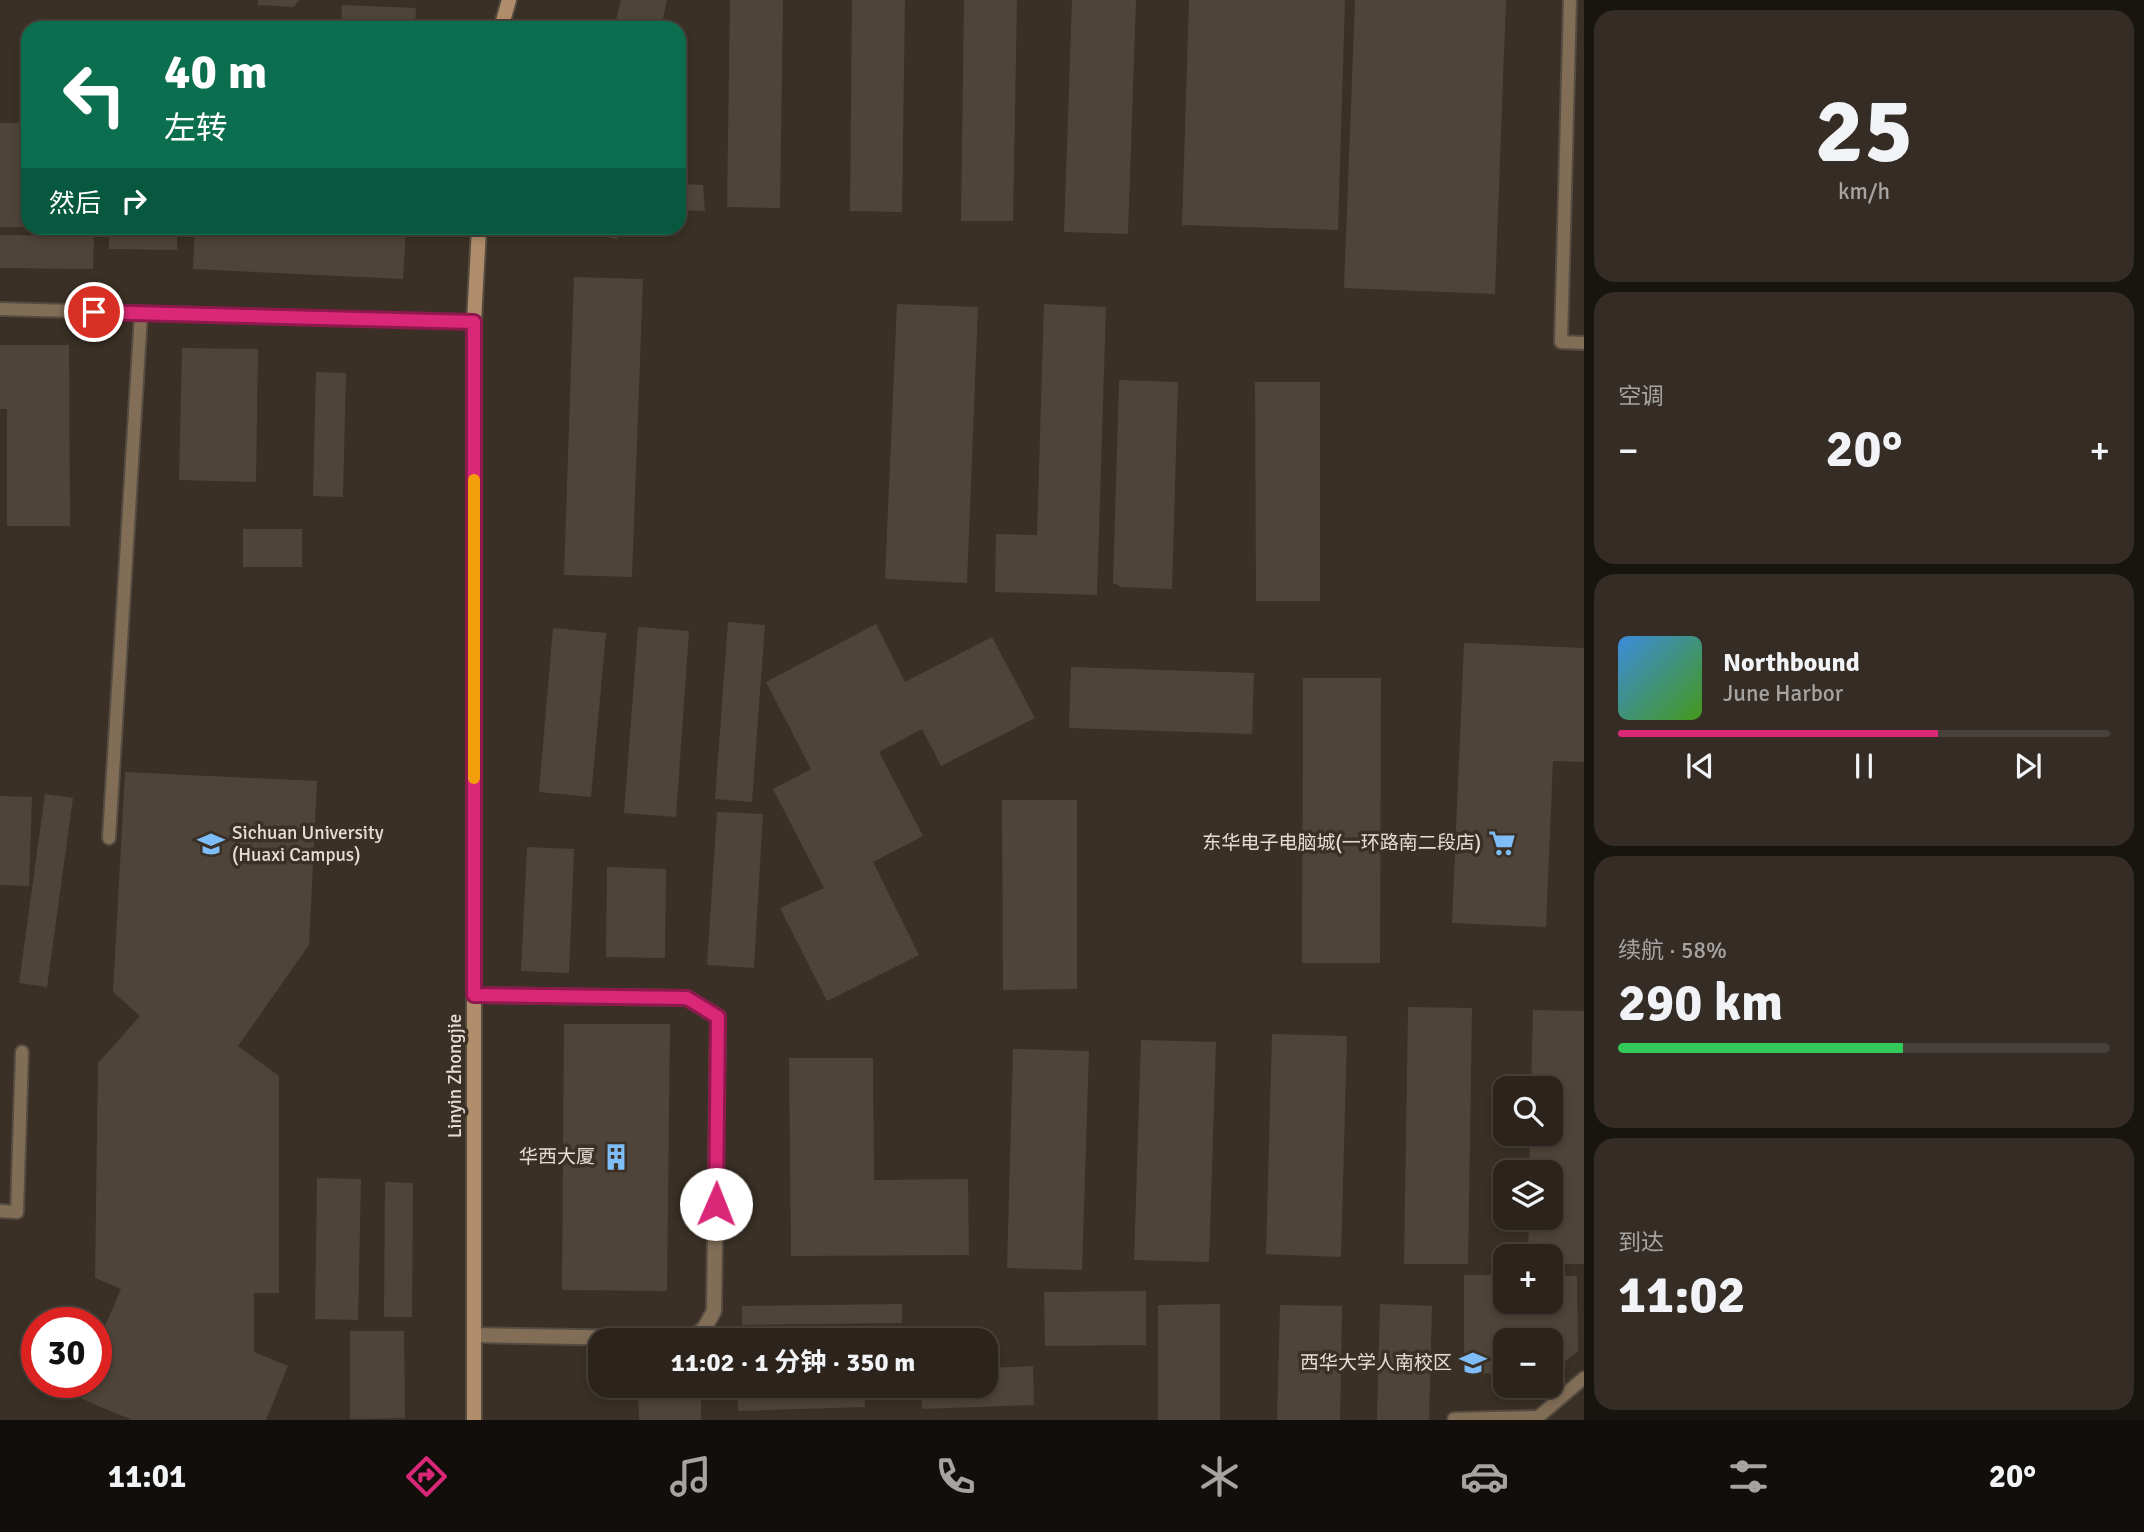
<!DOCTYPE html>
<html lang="zh">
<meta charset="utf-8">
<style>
:root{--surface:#2c241c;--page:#342c25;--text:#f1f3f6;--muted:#a6a4a3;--line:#48413b;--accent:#db2777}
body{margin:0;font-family:Signika,"Noto Sans SC",sans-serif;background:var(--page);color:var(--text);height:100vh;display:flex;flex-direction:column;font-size:26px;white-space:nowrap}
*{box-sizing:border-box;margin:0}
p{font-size:23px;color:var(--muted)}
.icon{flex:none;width:38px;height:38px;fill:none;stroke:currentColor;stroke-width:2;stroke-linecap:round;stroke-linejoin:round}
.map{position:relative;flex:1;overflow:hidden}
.panel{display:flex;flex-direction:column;gap:10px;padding:10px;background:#18140f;width:560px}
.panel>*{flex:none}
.banner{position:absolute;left:21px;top:21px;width:665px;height:214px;border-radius:21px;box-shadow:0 4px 10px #0003,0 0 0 2px var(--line);background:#0b6e4f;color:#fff;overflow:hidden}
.buttons{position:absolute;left:1493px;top:1076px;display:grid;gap:14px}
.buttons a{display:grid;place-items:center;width:70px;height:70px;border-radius:14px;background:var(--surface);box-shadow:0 4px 10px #0003,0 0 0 2px var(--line);font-size:35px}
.speed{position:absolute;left:21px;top:1307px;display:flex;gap:14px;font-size:35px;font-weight:700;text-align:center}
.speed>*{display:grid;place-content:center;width:91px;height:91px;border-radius:50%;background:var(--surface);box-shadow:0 4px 10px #0003,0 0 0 2px var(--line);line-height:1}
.speed .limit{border:10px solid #d22;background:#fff;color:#111}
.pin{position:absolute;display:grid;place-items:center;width:60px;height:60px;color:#fff;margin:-30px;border:4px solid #fff;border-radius:50%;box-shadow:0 2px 7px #0007}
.me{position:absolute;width:77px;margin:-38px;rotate:1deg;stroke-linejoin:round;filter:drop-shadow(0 0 5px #0008)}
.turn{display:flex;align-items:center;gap:24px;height:147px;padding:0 28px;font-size:32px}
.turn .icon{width:91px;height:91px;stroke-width:2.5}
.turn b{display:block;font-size:49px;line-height:60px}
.then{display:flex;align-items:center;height:66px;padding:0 28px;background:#0003;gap:14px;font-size:26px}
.big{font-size:52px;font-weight:700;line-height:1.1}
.panel .tile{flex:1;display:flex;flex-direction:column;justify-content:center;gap:10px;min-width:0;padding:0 24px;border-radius:21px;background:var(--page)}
.panel .dial{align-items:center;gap:0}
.dial b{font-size:91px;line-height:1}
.song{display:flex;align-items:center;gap:21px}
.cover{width:84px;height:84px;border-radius:10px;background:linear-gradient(135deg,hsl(210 70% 55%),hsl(100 70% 35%))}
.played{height:7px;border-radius:4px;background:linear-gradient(90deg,var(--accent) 65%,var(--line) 65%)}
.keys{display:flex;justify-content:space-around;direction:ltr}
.heat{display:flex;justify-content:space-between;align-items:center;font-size:38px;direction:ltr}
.charge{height:10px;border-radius:5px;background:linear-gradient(90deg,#34c759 58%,var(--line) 0)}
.trip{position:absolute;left:588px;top:1328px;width:410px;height:70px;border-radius:21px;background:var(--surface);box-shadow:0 4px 10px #0003,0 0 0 2px var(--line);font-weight:700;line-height:70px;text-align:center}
.dock{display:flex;height:112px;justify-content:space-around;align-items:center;background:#120e0b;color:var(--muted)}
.dock .icon{width:49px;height:49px}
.dock .current{color:var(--accent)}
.dock b{font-size:32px;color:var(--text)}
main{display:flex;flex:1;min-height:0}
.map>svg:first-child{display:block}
.building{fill:#4f4439}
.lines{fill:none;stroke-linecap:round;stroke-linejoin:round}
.lane-casing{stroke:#554c41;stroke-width:16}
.street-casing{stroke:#554c41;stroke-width:18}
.secondary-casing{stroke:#554c41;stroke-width:18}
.lane{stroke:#826d57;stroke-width:12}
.street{stroke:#826d57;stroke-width:14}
.secondary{stroke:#b08e6b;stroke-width:14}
.route-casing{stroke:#8e194d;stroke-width:18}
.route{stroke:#db2777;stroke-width:12}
.slow{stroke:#f59e0b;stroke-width:12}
.labels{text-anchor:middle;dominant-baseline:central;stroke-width:7;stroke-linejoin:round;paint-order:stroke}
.poi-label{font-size:19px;fill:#e4ddd6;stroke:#3a3025;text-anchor:end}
.street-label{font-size:19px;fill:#e4ddd6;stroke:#3a3025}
</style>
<main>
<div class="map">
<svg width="1584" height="1420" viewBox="0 0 1584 1420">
<rect width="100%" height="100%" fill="#3a3025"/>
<path class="building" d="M258 0H299L294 7 258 5Z
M621 0H667L661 28H614Z
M730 0H783L780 208 727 207Z
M852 0H905L902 212 850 211Z
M964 0H1017L1013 221H961Z
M1072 0H1136L1128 234 1064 232Z
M1189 0H1345L1338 230 1182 225Z
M1355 0H1506L1495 294 1344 288Z
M342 5 416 8 415 28H341Z
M64 24 149 25V28H64Z
M0 123H28V227H0Z
M679 184 703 185 705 211 679 210Z
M109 228H177V250L109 249Z
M195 228H406L403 279 193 269Z
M582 228H620L617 240Z
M0 235 94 236 93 269 0 268Z
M574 277 643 279 632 577 564 575Z
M897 304 978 307 967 583 885 579Z
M1044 304 1106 307 1097 595 995 592 996 534 1037 535Z
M0 345H69L70 526H7V409H0Z
M182 348 258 349 256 482 179 480Z
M316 372 346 373 343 497 313 496Z
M1119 380 1178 382 1172 589 1122 587 1113 583Z
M1255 382H1320V601H1256Z
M243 529H302V567H243Z
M728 622 765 625 752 802 715 799Z
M876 624 905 682 992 637 1035 718 941 766 922 729 879 752 923 836 873 862 919 955 827 1001 780 908 824 888 773 789 811 769 766 682Z
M638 627 689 631 676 817 624 813Z
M553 628 606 633 591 797 539 792Z
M1464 643 1584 648V762L1553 761 1546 927 1452 923Z
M1071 667 1254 673 1252 734 1069 728Z
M1303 678H1381L1380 963H1302Z
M125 772 317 781 309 945 238 1046 279 1076V1293H254V1352L288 1366 266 1420H132L75 1396 81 1382H96V1347L121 1289 95 1278 98 1063 140 1016 113 992Z
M45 794 73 798 47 987 19 983Z
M0 796 32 797 29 886 0 885Z
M1002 800H1077V989L1003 990Z
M717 812 763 814 754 968 707 965Z
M527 847 574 849 569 973 521 971Z
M607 867 666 869 665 958 606 957Z
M1408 1007 1472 1008 1468 1264H1404Z
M1533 1010 1584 1011V1264H1550V1256H1528L1529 1218H1550V1172H1529L1530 1134H1550V1088H1531Z
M564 1024H670L667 1291 562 1290Z
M1272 1034 1347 1036 1341 1257 1266 1254Z
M1141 1040 1216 1042 1209 1262 1134 1260Z
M1013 1049 1089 1051 1082 1270 1007 1268Z
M789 1058H873L874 1180 968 1179 969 1255 791 1256Z
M317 1178 361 1179 358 1320 315 1319Z
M385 1182 413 1183 412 1317H384Z
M1464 1275H1505V1302H1550V1276H1577L1578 1351 1550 1374V1340H1505V1373L1464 1374Z
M1146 1291V1345L1045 1346 1044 1292Z
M902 1304V1323L742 1325V1306Z
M1220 1304V1420H1158V1305Z
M1380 1304 1432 1306 1429 1420H1377Z
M1280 1305 1342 1306 1340 1420H1277Z
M350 1331H404L405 1418 350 1419Z
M1033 1366 1034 1405 922 1409 921 1386H985V1368Z
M737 1386H864L865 1407 738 1411Z
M638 1394H701V1420H639Z"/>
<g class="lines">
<defs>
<path id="lane" d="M1570 0 1561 342 1584 343
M0 309 474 322
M109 838 141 314
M0 1211 17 1212 22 1052
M1454 1419 1538 1417
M1538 1420V1417L1584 1378"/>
<path id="street" d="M474 1335 689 1339 704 1329 714 1311 718 1017 687 998 474 995"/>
<path id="secondary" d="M501 28 509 0
M474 1420V322L479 228"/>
</defs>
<use href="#lane" class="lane-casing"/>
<use href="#street" class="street-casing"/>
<use href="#secondary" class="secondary-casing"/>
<use href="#lane" class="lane"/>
<use href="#street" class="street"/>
<use href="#secondary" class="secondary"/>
</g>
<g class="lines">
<defs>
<path id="route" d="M94 312 474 322V995L687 998 718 1017 716 1204"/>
</defs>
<use href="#route" class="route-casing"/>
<use href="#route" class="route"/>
<path class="slow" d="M474 480V778"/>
</g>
<defs>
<symbol id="supermarket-bare" viewBox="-9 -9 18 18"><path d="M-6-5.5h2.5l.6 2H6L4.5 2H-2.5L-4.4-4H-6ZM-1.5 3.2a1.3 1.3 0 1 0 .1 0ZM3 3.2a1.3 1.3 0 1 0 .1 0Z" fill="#7fbdf9" stroke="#3a3025" stroke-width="2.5" paint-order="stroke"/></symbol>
<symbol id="university-bare" viewBox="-9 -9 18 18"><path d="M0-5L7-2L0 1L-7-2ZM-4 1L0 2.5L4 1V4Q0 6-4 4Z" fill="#7fbdf9" stroke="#3a3025" stroke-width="2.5" paint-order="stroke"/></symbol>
<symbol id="building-bare" viewBox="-9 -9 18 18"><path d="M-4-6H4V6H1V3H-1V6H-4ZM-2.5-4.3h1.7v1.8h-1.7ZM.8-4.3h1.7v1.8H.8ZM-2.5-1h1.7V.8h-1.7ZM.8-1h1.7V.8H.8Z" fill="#7fbdf9" stroke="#3a3025" stroke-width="2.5" paint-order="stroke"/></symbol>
</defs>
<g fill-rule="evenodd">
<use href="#supermarket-bare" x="1483" y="824" width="38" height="38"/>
<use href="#university-bare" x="192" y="825" width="38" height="38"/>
<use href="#building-bare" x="597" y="1138" width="38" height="38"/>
<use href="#university-bare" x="1454" y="1344" width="38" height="38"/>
</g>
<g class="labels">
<g class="poi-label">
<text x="232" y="833" text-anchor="start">Sichuan University<tspan x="232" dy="22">(Huaxi Campus)</tspan></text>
<text x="1481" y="843">东华电子电脑城(一环路南二段店)</text>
<text x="595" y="1157">华西大厦</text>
<text x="1452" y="1363">西华大学人南校区</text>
</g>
<g class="street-label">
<text transform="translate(455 1076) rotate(-90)">Linyin Zhongjie</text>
</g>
</g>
</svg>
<div class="buttons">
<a><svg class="icon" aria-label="search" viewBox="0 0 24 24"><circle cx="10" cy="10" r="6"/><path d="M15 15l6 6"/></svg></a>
<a><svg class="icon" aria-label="layers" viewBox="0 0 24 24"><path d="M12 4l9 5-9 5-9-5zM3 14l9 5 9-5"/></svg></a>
<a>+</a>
<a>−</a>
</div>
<div class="speed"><div class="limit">30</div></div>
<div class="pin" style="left:94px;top:312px;background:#d93025"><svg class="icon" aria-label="arrive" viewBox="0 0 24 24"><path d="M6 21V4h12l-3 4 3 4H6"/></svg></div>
<svg class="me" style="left:716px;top:1204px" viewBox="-20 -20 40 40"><circle r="19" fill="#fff"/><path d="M0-13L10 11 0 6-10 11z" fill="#db2777"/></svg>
<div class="trip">11:02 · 1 分钟 · 350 m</div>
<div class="banner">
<div class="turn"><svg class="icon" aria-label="left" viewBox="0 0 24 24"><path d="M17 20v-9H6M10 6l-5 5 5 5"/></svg><div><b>40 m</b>左转</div></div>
<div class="then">然后<svg class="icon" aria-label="right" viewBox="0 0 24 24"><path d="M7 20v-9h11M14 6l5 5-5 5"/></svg></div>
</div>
</div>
<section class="panel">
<div class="tile dial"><b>25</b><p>km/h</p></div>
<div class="tile"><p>空调</p>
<div class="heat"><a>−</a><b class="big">20°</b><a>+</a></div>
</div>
<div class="tile">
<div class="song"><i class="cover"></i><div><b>Northbound</b><p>June Harbor</p></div></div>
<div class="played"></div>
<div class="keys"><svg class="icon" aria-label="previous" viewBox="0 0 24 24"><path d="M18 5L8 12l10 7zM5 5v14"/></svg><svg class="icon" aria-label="pause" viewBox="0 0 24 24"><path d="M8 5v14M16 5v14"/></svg><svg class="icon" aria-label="next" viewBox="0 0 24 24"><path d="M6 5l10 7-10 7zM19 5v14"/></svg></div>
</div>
<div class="tile"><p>续航 · 58%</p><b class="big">290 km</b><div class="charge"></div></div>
<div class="tile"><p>到达</p><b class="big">11:02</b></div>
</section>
</main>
<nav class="dock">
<b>11:01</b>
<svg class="icon current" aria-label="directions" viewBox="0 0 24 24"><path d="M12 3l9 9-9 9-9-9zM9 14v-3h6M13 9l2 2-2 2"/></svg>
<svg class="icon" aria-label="music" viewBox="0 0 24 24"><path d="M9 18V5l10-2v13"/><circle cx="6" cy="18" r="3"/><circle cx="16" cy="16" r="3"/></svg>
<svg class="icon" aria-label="phone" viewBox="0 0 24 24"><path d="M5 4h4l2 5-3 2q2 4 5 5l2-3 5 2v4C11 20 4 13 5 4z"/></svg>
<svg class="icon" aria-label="climate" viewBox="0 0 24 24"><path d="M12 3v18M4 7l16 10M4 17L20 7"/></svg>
<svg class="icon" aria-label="car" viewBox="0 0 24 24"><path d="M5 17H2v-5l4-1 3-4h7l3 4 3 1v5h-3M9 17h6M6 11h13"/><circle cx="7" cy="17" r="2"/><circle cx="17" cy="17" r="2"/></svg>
<svg class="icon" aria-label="filters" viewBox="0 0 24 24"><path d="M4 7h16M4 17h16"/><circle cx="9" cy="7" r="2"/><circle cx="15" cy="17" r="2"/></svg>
<b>20°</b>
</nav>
